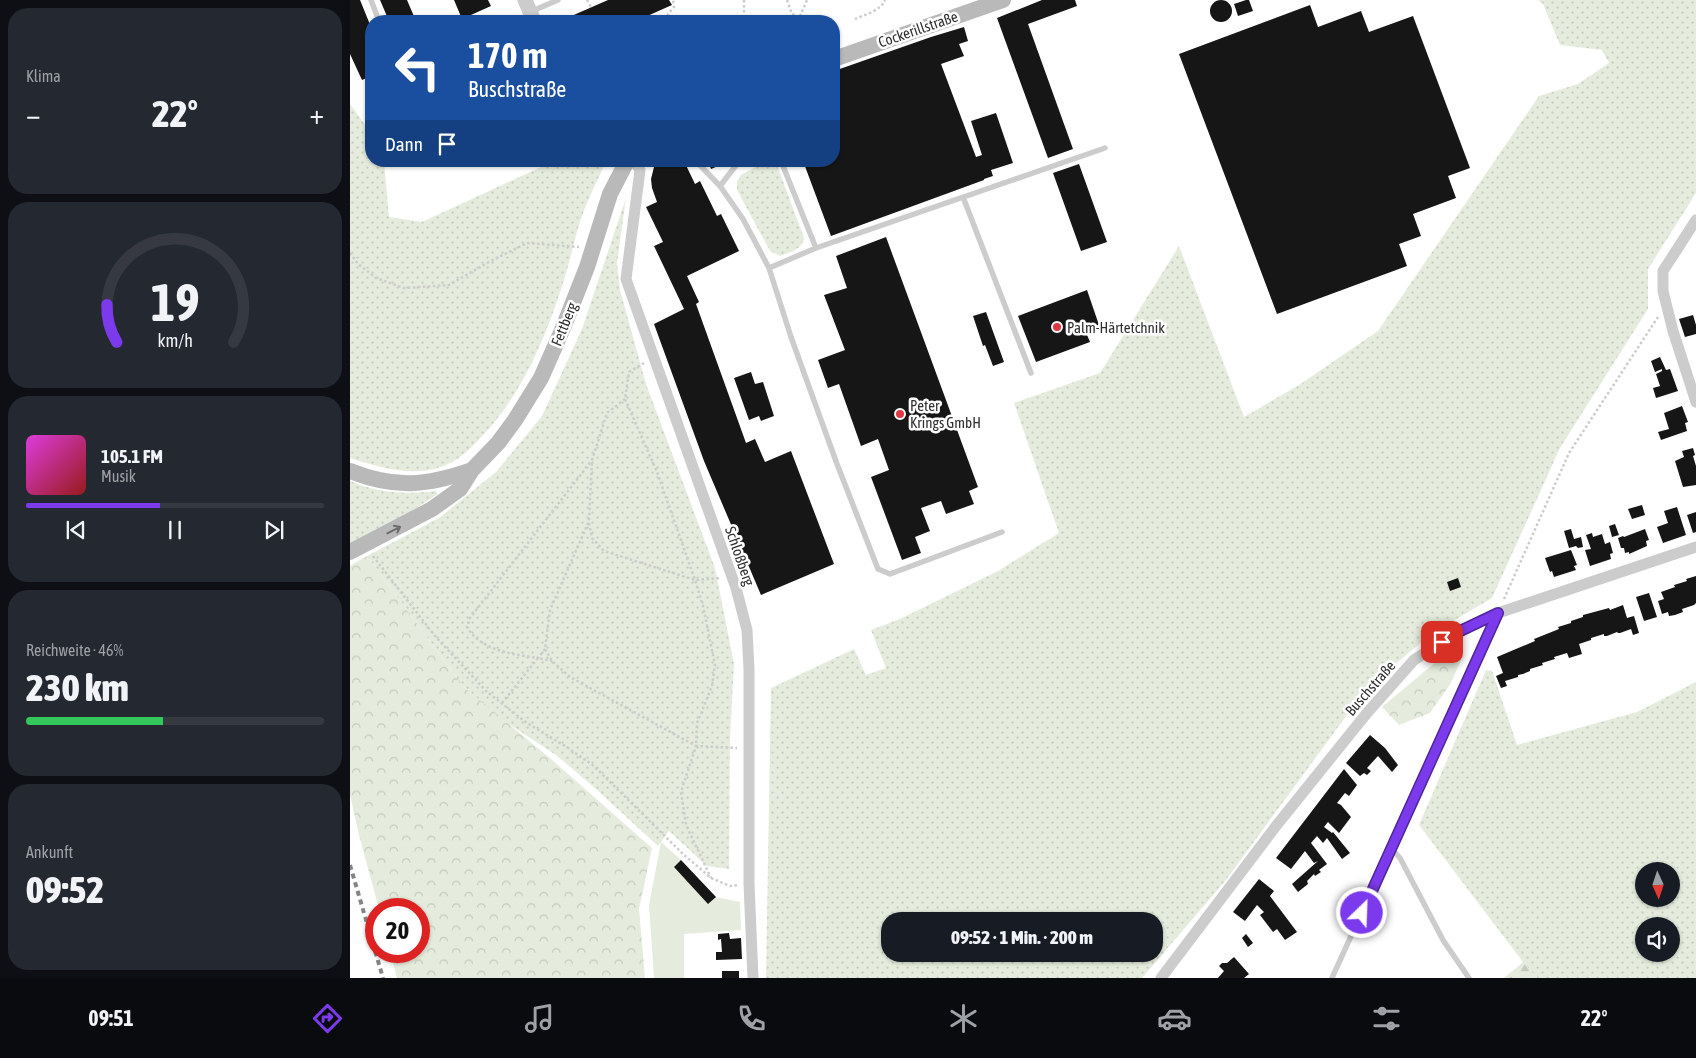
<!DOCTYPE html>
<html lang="de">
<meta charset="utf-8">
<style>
:root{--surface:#171b24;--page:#242831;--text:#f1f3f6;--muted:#9ea1a6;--line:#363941;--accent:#7c3aed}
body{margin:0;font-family:"Asap Condensed",sans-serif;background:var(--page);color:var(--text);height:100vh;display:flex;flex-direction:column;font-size:19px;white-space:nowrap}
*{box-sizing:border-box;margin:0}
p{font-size:16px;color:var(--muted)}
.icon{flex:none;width:28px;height:28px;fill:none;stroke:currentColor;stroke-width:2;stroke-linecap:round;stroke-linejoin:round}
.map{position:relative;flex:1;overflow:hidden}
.sheet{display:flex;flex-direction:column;gap:8px;padding:8px;background:#0d0f14;width:350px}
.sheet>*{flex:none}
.banner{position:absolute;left:15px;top:15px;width:475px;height:152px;border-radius:20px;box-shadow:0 1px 4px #0004;background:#1a4fa0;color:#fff;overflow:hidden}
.needle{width:32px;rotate:177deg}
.buttons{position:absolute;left:1285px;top:862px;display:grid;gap:10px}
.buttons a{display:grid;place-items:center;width:45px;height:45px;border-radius:50%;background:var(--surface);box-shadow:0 1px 4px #0004;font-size:25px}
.speed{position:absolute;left:15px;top:898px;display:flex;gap:10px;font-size:25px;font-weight:700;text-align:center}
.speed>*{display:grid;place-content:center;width:65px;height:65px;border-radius:50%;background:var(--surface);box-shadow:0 1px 4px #0004;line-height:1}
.speed .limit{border:8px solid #d22;background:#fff;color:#111}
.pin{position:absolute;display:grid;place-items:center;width:42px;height:42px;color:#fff;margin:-21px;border-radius:10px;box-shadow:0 2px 8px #0006}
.me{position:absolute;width:55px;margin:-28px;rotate:24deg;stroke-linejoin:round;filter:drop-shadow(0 0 4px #0008)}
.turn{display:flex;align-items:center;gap:18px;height:105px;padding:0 20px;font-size:22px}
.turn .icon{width:65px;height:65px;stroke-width:2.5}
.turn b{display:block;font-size:35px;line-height:42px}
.then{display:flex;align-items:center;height:48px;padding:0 20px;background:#0003;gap:10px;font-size:19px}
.big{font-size:38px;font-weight:800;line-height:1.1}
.sheet .card{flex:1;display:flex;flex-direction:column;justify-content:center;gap:8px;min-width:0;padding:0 18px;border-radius:20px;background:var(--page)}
.sheet .dial{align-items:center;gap:0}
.dial svg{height:130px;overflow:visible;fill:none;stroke:var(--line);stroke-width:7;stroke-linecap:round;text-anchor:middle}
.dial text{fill:var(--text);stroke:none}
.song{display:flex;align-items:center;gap:15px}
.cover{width:60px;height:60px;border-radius:8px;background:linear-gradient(135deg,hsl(300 70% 55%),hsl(0 70% 35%))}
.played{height:5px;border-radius:2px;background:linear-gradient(90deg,var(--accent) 45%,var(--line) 45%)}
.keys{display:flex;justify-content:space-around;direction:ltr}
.heat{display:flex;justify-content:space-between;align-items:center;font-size:28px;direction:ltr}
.charge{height:8px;border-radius:4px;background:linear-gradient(90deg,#34c759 46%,var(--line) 0)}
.trip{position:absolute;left:531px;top:912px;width:282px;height:50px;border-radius:20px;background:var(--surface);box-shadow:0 1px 4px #0004;font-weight:800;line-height:50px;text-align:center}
.tabs{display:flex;height:80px;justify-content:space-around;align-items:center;background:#090b0e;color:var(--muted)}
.tabs .icon{width:35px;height:35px}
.tabs .active{color:var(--accent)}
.tabs b{font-size:22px;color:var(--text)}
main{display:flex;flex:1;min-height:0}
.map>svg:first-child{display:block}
.grass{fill:url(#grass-dots);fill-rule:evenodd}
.forest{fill:url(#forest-firs)}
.park{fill:url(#park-crowns)}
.pitch{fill:#e5ecdd}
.building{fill:#161616}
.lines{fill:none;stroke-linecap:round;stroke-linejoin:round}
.path{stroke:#ccc;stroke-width:2.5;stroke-dasharray:2.5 2.5;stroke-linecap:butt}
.service{stroke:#ccc;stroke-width:5.5}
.minor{stroke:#ccc;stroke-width:11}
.tertiary{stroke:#ccc;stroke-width:15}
.secondary{stroke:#b9b9b9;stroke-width:16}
.rail{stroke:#848484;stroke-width:4;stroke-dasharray:5 4;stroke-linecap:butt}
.oneway{stroke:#6d6d6d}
.route-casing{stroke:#51269a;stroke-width:12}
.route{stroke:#7c3aed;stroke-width:9}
.poi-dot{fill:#e03742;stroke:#fff;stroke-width:2}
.labels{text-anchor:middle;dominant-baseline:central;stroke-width:5;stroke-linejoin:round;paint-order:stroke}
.street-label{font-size:15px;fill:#2f2f2f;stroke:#fff}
.poi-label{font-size:15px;fill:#2f2f2f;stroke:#fff;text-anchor:start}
</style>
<main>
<section class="sheet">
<div class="card"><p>Klima</p>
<div class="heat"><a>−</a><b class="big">22°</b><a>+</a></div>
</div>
<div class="card dial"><svg viewBox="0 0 100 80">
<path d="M14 69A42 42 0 1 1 86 69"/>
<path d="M14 69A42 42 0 0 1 8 46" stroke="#7c3aed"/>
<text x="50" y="56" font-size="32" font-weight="700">19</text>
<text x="50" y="72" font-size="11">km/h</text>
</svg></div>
<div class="card">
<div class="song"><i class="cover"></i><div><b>105.1 FM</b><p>Musik</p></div></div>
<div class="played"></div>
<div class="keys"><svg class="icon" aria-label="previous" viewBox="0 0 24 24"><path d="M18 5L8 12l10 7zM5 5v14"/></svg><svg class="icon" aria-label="pause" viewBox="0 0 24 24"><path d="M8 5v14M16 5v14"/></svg><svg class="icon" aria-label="next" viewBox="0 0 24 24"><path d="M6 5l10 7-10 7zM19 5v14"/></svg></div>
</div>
<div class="card"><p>Reichweite · 46%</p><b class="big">230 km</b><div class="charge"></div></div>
<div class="card"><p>Ankunft</p><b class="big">09:52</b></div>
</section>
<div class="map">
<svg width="1346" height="978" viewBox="0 0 1346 978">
<defs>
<pattern id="grass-dots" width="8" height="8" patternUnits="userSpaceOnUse" patternTransform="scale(1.25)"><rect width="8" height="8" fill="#e5ecdd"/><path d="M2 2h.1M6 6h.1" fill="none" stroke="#c5cbbe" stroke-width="1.8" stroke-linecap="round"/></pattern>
<pattern id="forest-firs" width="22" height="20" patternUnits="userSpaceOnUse" patternTransform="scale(1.25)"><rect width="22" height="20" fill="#e5ecdd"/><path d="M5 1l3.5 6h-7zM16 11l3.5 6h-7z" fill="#c5cbbe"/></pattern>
<pattern id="park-crowns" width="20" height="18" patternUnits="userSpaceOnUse" patternTransform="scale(1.25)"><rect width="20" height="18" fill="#e5ecdd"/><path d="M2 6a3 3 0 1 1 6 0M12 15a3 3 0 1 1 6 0" fill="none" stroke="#c5cbbe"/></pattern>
</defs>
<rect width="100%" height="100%" fill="#fff"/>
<path class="grass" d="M1188 0H1346V193L1298 269V309L1210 448 1142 598 1081 634 1016 689 876 880 792 978H416L421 688 504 649 516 675 536 668 521 630 550 619 648 571 709 533 664 403 750 373 829 246 894 417 949 385 1028 331 1189 96 1228 84 1259 63 1252 50 1210 45 1193 4ZM540 921H805V954H540Z
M0 104 21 133V161H34L39 217 72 222 204 161H253L254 166C245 185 235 205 229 225 224 241 221 257 216 273 199 330 175 390 134 434 123 446 112 458 96 465 66 478 30 468 0 458Z
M416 161H423L427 165 454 238C452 250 440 252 430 256L420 251 387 190V181L391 175Z
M276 198 267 263 270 290 296 384 365 568 384 664 380 739 379 869 357 866 319 831 308 846 246 789 206 755 151 719 114 687 17 556 89 518 146 472 192 416 232 329Z
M0 481C30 494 55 494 86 491L88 494 51 518 0 545Z
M1136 670 1142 671 1167 745 1287 712 1346 682V978H1187L1173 962 1069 825ZM1294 871H1321V899H1294ZM1294 926H1321V954H1294Z"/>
<path class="forest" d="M1173 962 1187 978H1154Z"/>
<path class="park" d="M17 556 114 687 201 759 302 848 289 909 295 978H47L40 951H69V909H29L9 835 0 795V566Z
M1105 646 1113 655 1101 683 1080 713 1049 725 1032 707Z"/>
<path class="pitch" d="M311 842 331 860 366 897 390 902 391 930 334 934V978H304L299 905Z"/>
<path class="building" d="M0 0H10L21 27V76L12 80 0 54Z
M30 0H57L66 21H39Z
M104 0H138L141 6 112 19Z
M258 0H319L322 5 286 21H210Z
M692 0H725L727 6 678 24 723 149 698 158 647 18Z
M896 0H899L903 11 888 16 884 4Z
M860 11a11 11 0 1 1 22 0a11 11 0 1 1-22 0Z
M960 5 968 27 1011 11 1019 32 1063 16 1120 168 1098 176 1106 198 1063 214 1071 236 1049 244 1057 266 927 314 829 54Z
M614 27 618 41 609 44 614 56 591 64 626 157 632 155 621 121 646 113 663 163 641 170 643 176 634 179V180L481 236 453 161H484V71L581 37Z
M308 161H334L345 184 350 181 367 216 371 214 389 251 337 276 349 302 346 304 396 443 405 439 415 462 441 451 484 564 411 595 354 461 304 324 334 309 304 246 313 242 296 207 307 202 302 188 301 179 304 167Z
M358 161H380L361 169Z
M729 164 757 242 731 251 703 173Z
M536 237 628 487 619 491 624 504 596 514 591 501 571 508 580 531 565 537 571 553 552 560 521 477 539 470 528 439 511 446 489 384 478 388 468 360 495 350 474 295 497 288 486 256Z
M737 290 749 325 735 330 740 342 686 362 668 316Z
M636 312 654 362 643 366 635 345 633 346 623 316Z
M1343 315 1346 325V334L1335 337 1329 319Z
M1310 357 1316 370 1320 369 1328 391 1306 398 1303 388 1310 386 1306 374 1312 371V369L1305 372 1301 361Z
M401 372 405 384 413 382 424 416 411 421 409 416 399 420 384 378Z
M1332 406 1338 422 1335 423 1337 431 1311 440 1308 432 1319 429 1314 413Z
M1343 448 1345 455 1343 456 1346 466V485L1333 487 1325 461 1334 457 1332 451Z
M1292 505 1295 515 1282 519 1278 509Z
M1327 507 1336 535 1313 543 1307 527 1318 523 1314 511Z
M1346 512V532L1343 533 1337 515Z
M1265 524 1269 535 1262 537 1259 526Z
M1221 529 1224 539 1231 537 1233 547 1228 548 1226 546 1219 548 1214 531Z
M1295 529 1299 540 1296 541 1297 546 1279 554V552L1275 553 1274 548H1271L1268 538 1273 536 1274 537Z
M1242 533 1243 537 1252 534 1255 544 1260 542 1263 553 1260 554 1261 559 1240 566 1235 550 1241 549 1236 535Z
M1221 550 1227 565 1224 566 1226 570 1204 577 1202 571 1200 572 1195 558Z
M1346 576V603L1344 605 1332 609 1333 612 1325 615 1319 616 1318 612 1312 614 1308 601 1314 599 1311 592 1325 587 1324 585 1337 581 1336 579Z
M1108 578 1111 587 1100 591 1097 582Z
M1299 593 1307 617 1294 621 1286 597Z
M1273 605 1277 618 1284 616 1289 633 1283 635 1281 629 1270 633H1268L1267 632 1257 636H1254V634L1241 638V640L1229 644 1232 654 1219 658 1217 653 1204 657 1205 659 1192 663 1193 665 1180 669V671L1173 674 1168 675V677L1155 681 1157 686 1151 688 1146 676 1153 673 1147 657 1185 641 1184 639 1209 629 1208 627 1221 623V621L1233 617V615L1259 608 1260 610Z
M1020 735 1035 748 1048 765 1042 772 1028 756 1017 768 1021 771 1017 775 1014 773 1010 776 996 763Z
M994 769 1007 785 999 796 995 793 987 803 991 805 1001 817 989 833 978 822 974 827 982 833 983 832 1000 853 992 859 977 838 973 843 967 836 961 843 977 864 969 870 971 872 965 876 964 874 957 881 958 884 948 892 942 884 968 861 964 863 955 851 941 869 926 858Z
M331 860 366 897 358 904 324 867Z
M909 879 924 891 920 896 947 932 935 940 927 929 923 932 910 915 914 912 907 905 895 921 883 912Z
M379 933 380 939 391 938 392 959 366 960V952H372L371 939 368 940V934Z
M896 934 903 943 898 947 892 938Z
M884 957 899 974 894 978H868L874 971 869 966 872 963H877Z
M372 971H389V978H372Z"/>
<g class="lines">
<path class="path" d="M237 0 241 7
M394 0V21
M437 0 442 14 450 17
M505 19C514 15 532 10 535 0
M318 21V14L324 7 323 0
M448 21 457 0
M0 253 8 264 26 278 54 288 99 285 139 262 177 243 229 247
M294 363 279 372 275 399 307 472 345 580 353 606 365 665 362 686 347 723 346 746 387 748
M275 399 257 413 242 460 239 521 200 610 195 649 202 661 220 677 346 746 331 792 336 825 361 878
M239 523 242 538 254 551 345 580 371 578
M23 556 85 636 136 691 177 723 215 746 244 766 333 854 361 878 380 886 389 885
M1154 599 1219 453 1308 317
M195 649 188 658C163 654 131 651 117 627L120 618 242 460
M152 703 188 658 202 661"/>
<path class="service" d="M21 0 29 21
M180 12 208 0
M346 161 370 186 393 219 419 268 441 337 487 464 528 569 540 574 652 532
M370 186 387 164 393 161
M613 197 681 373
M466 248 755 148
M419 268 466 248 431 161
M1041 848 1050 858 1093 940 1119 978
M982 978 1147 615"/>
<path class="minor" d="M284 161 290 170 276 279 386 588 397 630 399 669V884L403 978
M1346 220 1313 271V291L1323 331 1346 402
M811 978 926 826 1017 713 1064 660 1106 633 1148 613 1346 547"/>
<path class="tertiary" d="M175 0 184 21"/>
<path class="secondary" d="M484 59 653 0
M0 471C45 489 76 486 122 470
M0 552 82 509 110 489 122 470 148 443 165 420 191 378 213 328 237 267 260 194 277 161"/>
<path class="rail" d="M0 865 33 978"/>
</g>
<defs><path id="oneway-shaft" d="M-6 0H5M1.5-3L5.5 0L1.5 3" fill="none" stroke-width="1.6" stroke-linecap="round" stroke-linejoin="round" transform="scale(1.25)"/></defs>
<use class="oneway" href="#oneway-shaft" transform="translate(44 530) rotate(-27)"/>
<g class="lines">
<defs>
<path id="route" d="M1012 913 1148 613 1106 633 1092 642"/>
</defs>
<use href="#route" class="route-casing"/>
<use href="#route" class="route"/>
</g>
<g class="poi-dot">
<circle cx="707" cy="327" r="5"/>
<circle cx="550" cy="414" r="5"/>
</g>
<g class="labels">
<g class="street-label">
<text transform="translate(568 29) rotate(-19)">Cockerillstraße</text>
<text transform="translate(214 324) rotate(-68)">Fettberg</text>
<text transform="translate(390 556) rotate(71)">Schloßberg</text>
<text transform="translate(1020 688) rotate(-49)">Buschstraße</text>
</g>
<g class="poi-label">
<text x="717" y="327">Palm-Härtetchnik</text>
<text x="560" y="405">Peter<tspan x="560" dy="17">Krings GmbH</tspan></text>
</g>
</g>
</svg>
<div class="buttons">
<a><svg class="needle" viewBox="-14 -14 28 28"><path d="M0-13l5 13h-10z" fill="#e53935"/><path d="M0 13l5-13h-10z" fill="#9ea1a6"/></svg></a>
<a><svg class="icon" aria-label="sound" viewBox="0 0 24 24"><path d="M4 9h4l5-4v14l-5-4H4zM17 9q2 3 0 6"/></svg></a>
</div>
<div class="speed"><div class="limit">20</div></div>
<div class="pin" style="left:1092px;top:642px;background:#d93025"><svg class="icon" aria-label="arrive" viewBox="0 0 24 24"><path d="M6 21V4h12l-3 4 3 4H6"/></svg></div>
<svg class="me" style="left:1012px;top:913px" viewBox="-20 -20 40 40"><circle r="17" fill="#7c3aed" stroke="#fff" stroke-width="3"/><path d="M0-11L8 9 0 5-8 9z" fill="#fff"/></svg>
<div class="trip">09:52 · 1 Min. · 200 m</div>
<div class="banner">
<div class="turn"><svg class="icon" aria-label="left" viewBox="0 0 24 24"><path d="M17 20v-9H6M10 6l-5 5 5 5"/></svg><div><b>170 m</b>Buschstraße</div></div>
<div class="then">Dann<svg class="icon" aria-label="arrive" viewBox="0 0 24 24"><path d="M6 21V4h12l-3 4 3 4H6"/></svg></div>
</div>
</div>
</main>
<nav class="tabs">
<b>09:51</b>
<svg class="icon active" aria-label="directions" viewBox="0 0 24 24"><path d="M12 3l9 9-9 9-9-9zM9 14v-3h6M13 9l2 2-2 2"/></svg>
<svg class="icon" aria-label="music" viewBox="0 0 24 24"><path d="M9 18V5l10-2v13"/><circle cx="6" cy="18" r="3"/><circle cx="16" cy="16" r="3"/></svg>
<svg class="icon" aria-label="phone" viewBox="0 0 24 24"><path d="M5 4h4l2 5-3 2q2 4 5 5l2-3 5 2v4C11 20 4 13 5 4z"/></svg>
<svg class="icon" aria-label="climate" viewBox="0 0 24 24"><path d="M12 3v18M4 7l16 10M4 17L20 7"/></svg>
<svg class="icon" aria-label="car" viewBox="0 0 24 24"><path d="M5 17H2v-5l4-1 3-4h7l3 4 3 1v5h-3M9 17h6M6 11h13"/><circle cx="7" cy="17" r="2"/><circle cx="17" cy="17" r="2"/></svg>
<svg class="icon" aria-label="filters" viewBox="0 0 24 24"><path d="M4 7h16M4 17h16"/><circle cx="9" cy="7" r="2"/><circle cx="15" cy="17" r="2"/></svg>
<b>22°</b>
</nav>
